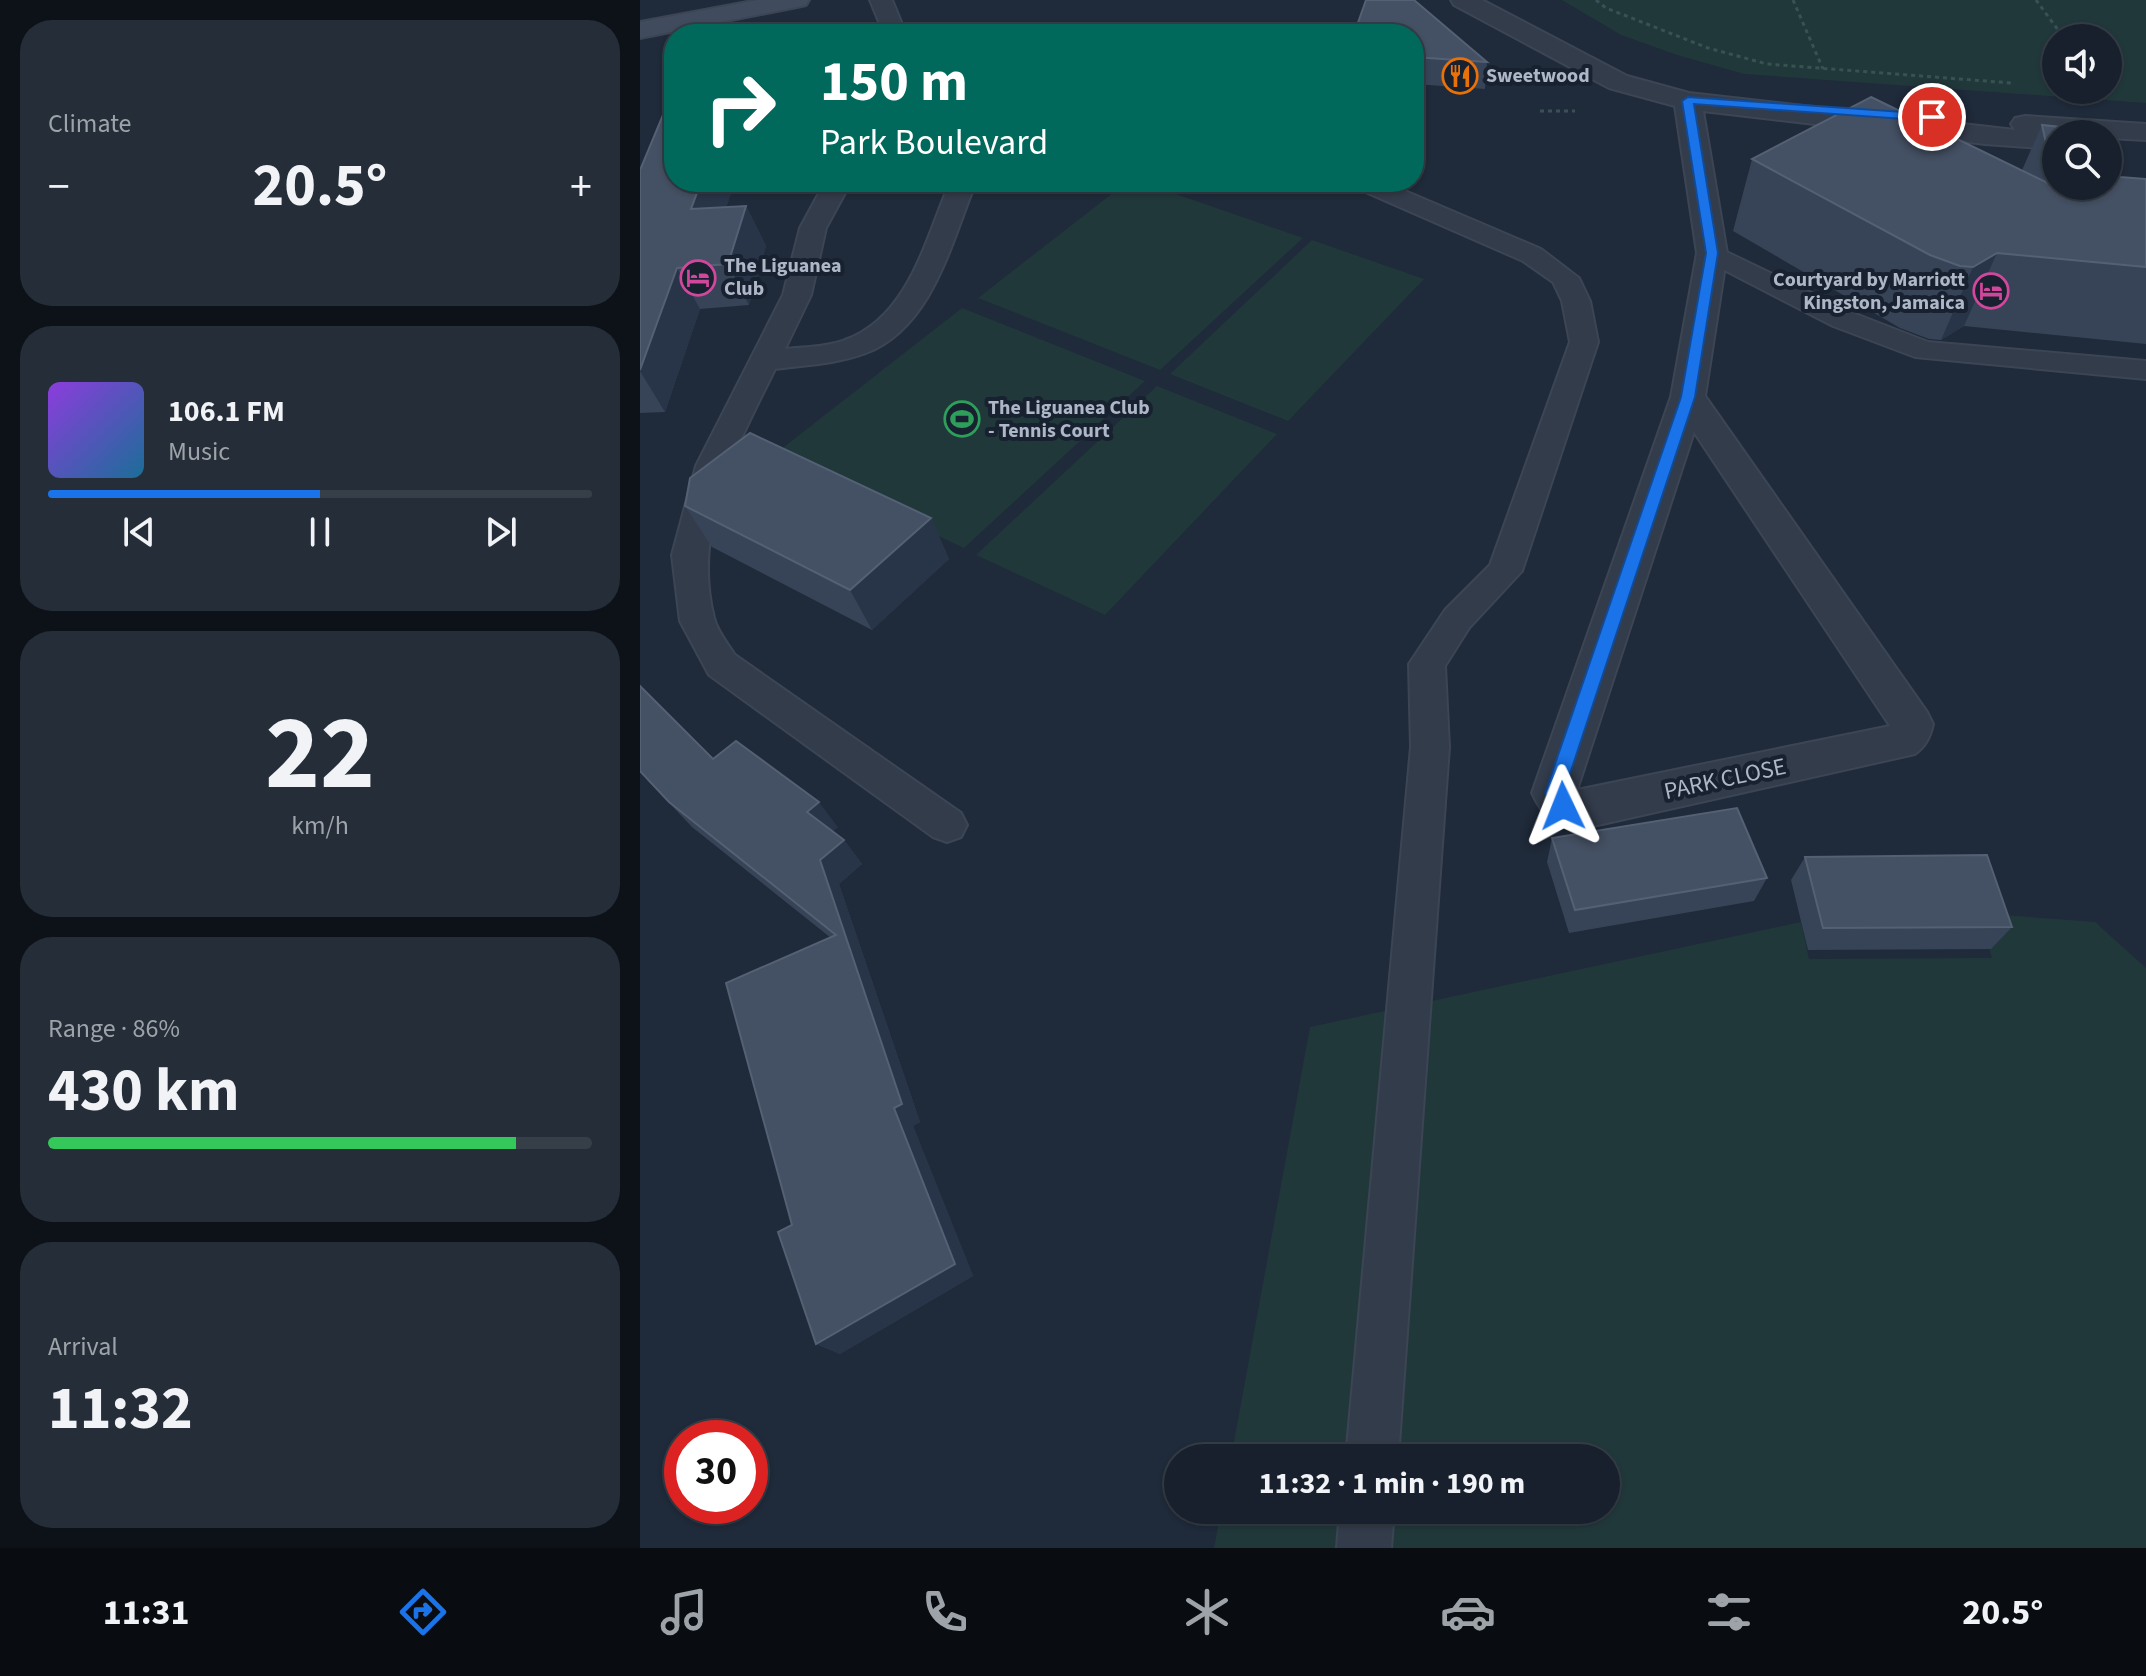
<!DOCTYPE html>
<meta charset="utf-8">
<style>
:root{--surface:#17202c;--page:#242d38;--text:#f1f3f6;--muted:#9ea3a9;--line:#363e48;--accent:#1a73e8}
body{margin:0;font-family:"Source Sans 3",sans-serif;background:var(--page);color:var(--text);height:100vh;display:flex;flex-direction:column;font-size:30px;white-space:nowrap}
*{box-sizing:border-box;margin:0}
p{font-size:26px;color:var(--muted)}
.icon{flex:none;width:44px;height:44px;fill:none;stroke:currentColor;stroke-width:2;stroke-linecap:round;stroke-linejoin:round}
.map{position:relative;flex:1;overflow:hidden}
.sheet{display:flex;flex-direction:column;gap:20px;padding:20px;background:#0d1218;width:640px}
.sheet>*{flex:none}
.hud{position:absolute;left:24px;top:24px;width:760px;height:168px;border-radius:32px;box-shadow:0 2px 6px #0004,0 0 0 2px var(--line);background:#00695c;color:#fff;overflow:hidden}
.buttons{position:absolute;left:1402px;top:24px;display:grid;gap:16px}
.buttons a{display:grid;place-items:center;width:80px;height:80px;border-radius:50%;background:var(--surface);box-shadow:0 2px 6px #0004,0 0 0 2px var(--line);font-size:40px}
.speed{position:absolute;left:24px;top:1420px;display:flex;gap:16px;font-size:40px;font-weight:700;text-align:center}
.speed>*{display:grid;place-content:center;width:104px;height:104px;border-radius:50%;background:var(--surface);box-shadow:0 2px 6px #0004,0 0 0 2px var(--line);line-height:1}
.speed .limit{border:12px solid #d22;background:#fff;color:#111}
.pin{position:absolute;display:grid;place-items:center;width:68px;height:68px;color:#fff;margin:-34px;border:4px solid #fff;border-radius:50%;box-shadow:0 2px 8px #0007}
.me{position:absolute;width:88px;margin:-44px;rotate:358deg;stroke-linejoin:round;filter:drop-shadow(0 0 6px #0008)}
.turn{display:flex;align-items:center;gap:28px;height:168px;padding:0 24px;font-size:36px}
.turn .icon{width:104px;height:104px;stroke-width:2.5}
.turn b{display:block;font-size:56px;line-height:68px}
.big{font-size:60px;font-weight:700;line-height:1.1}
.sheet .widget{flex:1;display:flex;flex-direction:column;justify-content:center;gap:12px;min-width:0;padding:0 28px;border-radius:32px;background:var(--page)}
.sheet .dial{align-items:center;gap:0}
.dial b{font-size:104px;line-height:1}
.song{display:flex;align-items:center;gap:24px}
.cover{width:96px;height:96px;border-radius:12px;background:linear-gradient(135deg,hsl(270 70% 55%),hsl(200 70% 35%))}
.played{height:8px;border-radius:4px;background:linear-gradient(90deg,var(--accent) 50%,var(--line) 50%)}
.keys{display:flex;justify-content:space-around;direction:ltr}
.heat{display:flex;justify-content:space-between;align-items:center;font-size:44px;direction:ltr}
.charge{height:12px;border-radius:6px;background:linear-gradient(90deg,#34c759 86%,var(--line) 0)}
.trip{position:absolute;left:524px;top:1444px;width:456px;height:80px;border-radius:40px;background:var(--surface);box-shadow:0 2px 6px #0004,0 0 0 2px var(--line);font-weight:700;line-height:80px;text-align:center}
.menu{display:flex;height:128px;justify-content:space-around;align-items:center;background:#090d12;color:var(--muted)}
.menu .icon{width:56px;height:56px}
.menu .active{color:var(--accent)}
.menu b{font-size:36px;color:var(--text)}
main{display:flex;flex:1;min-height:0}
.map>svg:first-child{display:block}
.green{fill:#21383b;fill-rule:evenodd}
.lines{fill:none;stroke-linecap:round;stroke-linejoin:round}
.service-casing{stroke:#3c4554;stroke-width:4}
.minor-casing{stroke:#3c4554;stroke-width:4}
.secondary-casing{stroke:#3c4554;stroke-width:4}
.path{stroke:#3a5154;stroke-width:3;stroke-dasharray:4 4;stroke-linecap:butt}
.service{fill:#333c4b;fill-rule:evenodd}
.minor{fill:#333c4b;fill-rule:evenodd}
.secondary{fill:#404b5e;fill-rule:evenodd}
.wall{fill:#374457}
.shaded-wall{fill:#283447}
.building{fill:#445063;stroke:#546073;stroke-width:2}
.route{fill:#1a73e8;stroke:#114b97;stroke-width:2}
.labels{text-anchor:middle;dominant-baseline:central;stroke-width:8;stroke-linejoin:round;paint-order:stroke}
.far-poi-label{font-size:20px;font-weight:bold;fill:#adb7c7;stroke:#18212f;text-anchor:start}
.street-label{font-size:24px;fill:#adb7c7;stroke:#18212f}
</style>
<main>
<section class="sheet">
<div class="widget"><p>Climate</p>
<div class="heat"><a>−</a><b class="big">20.5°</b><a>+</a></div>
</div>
<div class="widget">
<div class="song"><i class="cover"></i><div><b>106.1 FM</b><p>Music</p></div></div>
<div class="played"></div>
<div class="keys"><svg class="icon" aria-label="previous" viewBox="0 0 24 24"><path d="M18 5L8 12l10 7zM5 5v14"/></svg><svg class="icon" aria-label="pause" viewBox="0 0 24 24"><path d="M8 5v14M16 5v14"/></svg><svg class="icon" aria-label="next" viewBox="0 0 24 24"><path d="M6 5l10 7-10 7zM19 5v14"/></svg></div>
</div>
<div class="widget dial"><b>22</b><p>km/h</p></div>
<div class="widget"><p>Range · 86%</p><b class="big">430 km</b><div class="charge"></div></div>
<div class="widget"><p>Arrival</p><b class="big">11:32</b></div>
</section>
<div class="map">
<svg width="1506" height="1548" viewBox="0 0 1506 1548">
<rect width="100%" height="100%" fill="#1f2a3a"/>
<path class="green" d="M922 0H1506V103L1104 74 1037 55 981 35ZM1416 38H1468V90H1416Z
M487 182H501L663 238 520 370 338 298Z
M672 240 784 279 648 421 530 374Z
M322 308 505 381 324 548 131 457Z
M517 386 637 434 465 615 336 555Z
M1338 913 1455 922 1506 968V1548H574L581 1510H966V1458H591L670 1027 1161 922 1169 959 1352 958Z"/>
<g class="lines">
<defs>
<path id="service" d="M230 0H252L266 34H244Z
M185 182H211L186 228 171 295 145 349C164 347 187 347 205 340 269 317 286 238 310 182H336C311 242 293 327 226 353 197 364 165 365 135 369 97 447 51 527 74 618 77 631 88 644 95 655L321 813 327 825 321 837 307 842 293 837 69 675 40 621 32 555 56 466 143 295 160 228Z
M710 182H744L901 249 939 278 950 301 958 342 882 571 829 628 805 666 809 747 758 1458H706L771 747 769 664 805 610 850 565 930 342 922 301 913 282 883 261 714 187Z
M1072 245 1213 313 1288 342 1506 361V379L1275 357 1193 326 1063 259 1059 253 1063 247Z
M700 1510H754L751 1548H697Z"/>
<path id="minor" d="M811 0H842L987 76 1049 93 1375 130 1371 124 1375 118 1385 116 1506 124V140L1468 138V134H1416V149L1345 144 1063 111 1087 253 1065 396 1287 712 1293 724C1290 737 1286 746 1275 754L940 829C911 822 905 820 892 793L1031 397 1057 253 1035 106 969 88 814 5ZM1054 432 1250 726 937 790Z"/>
<path id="secondary" d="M118 0H169L166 5 157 7 0 38V22Z"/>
</defs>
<use href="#service" class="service-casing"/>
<use href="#minor" class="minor-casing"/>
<use href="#secondary" class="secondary-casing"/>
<path class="path" d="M956 0 966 8 1068 48 1127 64 1371 83
M1153 0 1183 69
M1396 0 1424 38
M900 111H935"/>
<use href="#service" class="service"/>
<use href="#minor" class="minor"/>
<use href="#secondary" class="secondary"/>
</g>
<path class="wall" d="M774 34 847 62 845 89 774 84Z
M1402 125 1480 177 1506 179V344L1324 326 1301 340 1289 339 1260 328 1093 231 1112 159 1382 170Z
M0 170 34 182H95L86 207 106 206 126 246 109 305 60 309 25 412 0 413Z
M45 506 291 518 309 559 232 630 72 547Z
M73 759 198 827 193 831 204 840 222 864 199 884 280 1122 273 1126 333 1276 200 1354 176 1344 152 1225 191 938 52 827 0 772Z
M912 838 1127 878 1114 901 929 933 907 862Z
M1165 857 1372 927 1351 949 1168 950 1151 880Z"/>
<path class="shaded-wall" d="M61 182H95L72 250 51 209Z
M106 206 126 246 109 305 88 264Z
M1357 253 1324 326 1301 340 1333 267Z
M37 268 60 309 25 412 0 371Z
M291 518 309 559 232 630 210 590Z
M179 802 198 827 186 837 167 812Z
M204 840 222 864 199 884 280 1122 273 1126 333 1276 200 1354 176 1344 254 1108 180 860Z"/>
<path class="building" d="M726 0H774L847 62 774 57V34H714Z
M34 56V182H61L51 209 106 206 88 264 37 268 0 370V170L23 115 28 57Z
M1231 97 1416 187 1402 125 1467 132V134H1416V186H1468V136L1480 177 1506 179V267L1357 253 1333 267 1320 266 1290 255 1112 159Z
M110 433 291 518 210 590 45 506 50 478Z
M0 686 73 759 96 741 179 802 167 812 204 840 180 860 262 1104 254 1108 315 1264 176 1344 138 1232 152 1225 86 983 196 935 29 802 0 771Z
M1097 808 1127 878 935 910 912 838Z
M1347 855 1372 927 1183 928 1165 857Z"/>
<path class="route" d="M1048 97 1292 114 1298 117 1292 121 1054 104 1078 253 1055 397 924 792 932 806 930 812C916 817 911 804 905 793L1041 397 1066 253 1042 101Z"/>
<defs>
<symbol id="restaurant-ring" viewBox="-11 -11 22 22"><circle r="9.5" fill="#18212f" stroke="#e8710a" stroke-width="1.5"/><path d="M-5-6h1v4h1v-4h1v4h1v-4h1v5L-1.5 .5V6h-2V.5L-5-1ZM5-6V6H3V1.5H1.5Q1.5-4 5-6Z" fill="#e8710a"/></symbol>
<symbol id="hotel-ring" viewBox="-11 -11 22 22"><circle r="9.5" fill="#18212f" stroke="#d1479c" stroke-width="1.5"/><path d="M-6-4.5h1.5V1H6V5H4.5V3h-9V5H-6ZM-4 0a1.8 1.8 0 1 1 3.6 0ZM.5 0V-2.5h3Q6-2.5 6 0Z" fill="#d1479c"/></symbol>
<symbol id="stadium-ring" viewBox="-11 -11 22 22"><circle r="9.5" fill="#18212f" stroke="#2e9e5b" stroke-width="1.5"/><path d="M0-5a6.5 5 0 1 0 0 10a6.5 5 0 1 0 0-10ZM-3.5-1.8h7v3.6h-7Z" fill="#2e9e5b"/></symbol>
</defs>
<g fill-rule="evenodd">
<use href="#restaurant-ring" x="800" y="56" width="40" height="40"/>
<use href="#hotel-ring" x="38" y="258" width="40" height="40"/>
<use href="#hotel-ring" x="1331" y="271" width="40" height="40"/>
<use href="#stadium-ring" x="302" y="399" width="40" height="40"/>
</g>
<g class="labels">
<g class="far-poi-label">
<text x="846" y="76">Sweetwood</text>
<text x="84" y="266">The Liguanea<tspan x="84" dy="23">Club</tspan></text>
<text x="1325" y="280" text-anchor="end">Courtyard by Marriott<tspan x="1325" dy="23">Kingston, Jamaica</tspan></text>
<text x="348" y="408">The Liguanea Club<tspan x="348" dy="23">- Tennis Court</tspan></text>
</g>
<g class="street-label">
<text transform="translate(1085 779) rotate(-12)">PARK CLOSE</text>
</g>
</g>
</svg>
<div class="buttons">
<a><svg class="icon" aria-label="sound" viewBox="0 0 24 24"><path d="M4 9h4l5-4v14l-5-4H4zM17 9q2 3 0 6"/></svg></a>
<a><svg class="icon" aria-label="search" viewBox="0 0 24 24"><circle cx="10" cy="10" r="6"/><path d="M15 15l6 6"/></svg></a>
</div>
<div class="speed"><div class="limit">30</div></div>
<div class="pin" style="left:1292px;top:117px;background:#d93025"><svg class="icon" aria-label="arrive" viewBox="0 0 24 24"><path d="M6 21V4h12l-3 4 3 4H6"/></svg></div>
<svg class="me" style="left:923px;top:806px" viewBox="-20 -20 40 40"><path d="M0-17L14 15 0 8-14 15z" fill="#1a73e8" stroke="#fff" stroke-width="4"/></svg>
<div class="trip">11:32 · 1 min · 190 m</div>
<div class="hud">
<div class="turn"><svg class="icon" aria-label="right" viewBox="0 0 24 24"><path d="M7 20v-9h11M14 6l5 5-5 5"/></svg><div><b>150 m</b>Park Boulevard</div></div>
</div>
</div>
</main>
<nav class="menu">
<b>11:31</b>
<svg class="icon active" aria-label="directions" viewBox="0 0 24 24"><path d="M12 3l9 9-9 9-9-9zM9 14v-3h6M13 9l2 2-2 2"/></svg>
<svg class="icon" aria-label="music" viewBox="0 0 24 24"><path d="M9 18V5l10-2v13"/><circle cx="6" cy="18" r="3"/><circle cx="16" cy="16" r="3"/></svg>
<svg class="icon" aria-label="phone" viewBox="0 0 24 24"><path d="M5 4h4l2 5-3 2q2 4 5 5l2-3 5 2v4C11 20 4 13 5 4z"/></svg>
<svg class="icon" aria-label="climate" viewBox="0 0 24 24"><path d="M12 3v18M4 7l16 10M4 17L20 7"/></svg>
<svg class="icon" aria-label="car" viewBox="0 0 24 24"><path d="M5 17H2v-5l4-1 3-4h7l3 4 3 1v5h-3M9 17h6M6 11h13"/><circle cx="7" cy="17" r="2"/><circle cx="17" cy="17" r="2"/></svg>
<svg class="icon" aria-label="filters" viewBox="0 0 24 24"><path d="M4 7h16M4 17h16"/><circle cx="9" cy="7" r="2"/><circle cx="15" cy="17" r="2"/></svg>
<b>20.5°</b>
</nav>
